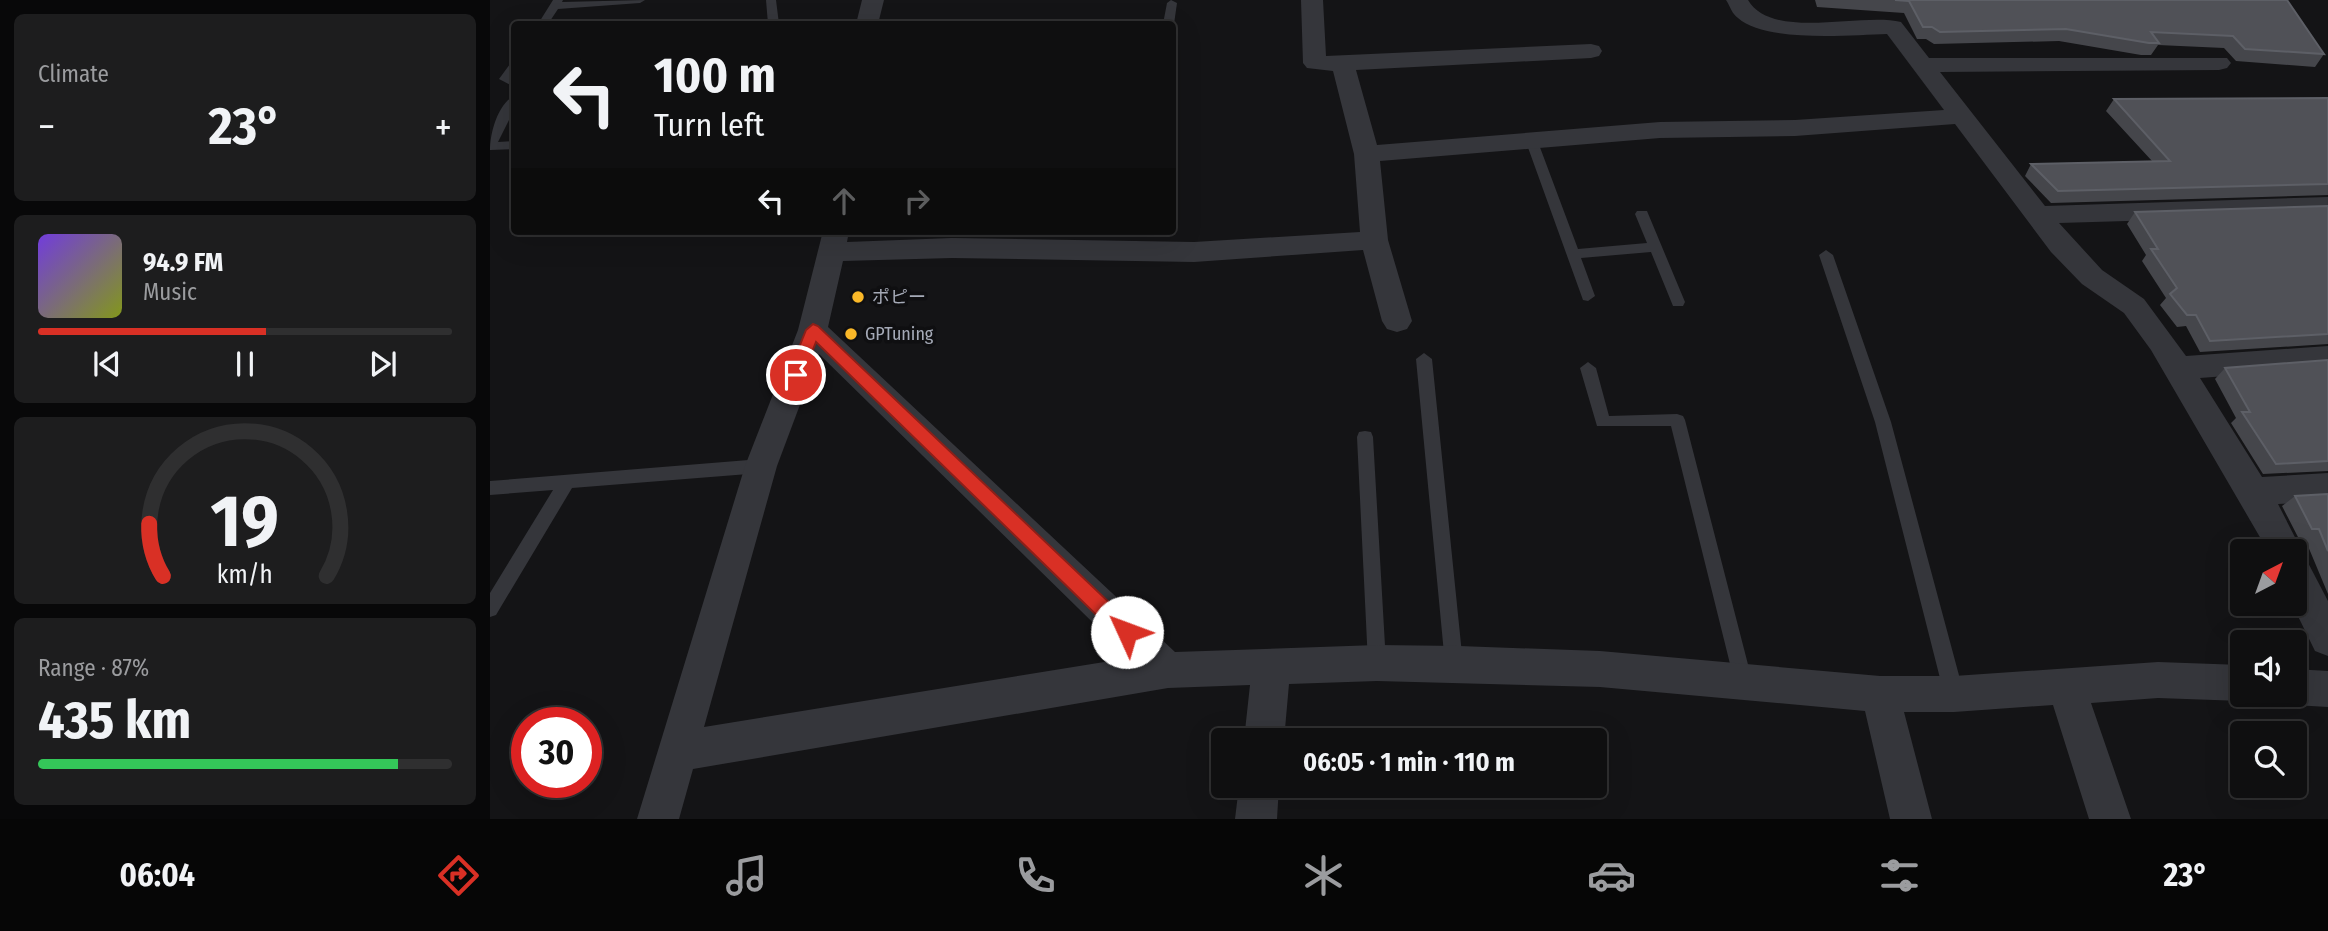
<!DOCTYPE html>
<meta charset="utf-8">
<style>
:root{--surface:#0f0f10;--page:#1d1d1e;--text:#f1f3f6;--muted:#9b9c9f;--line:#2f2f30;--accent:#d93025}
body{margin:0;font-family:"Fira Sans Condensed","Noto Sans JP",sans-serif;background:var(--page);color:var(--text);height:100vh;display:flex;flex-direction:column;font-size:26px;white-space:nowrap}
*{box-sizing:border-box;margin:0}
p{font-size:23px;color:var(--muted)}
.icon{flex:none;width:38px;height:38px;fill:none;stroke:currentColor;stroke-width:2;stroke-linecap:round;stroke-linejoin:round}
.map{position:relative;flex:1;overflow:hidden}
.drawer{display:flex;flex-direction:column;gap:14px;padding:14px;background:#080809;width:490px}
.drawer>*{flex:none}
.banner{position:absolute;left:21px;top:21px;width:665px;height:214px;border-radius:7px;box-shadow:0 7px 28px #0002,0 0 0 2px var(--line);background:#0f0f10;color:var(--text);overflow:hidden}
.needle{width:46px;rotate:41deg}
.buttons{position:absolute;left:1740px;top:539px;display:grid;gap:14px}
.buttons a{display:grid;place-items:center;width:77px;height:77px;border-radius:7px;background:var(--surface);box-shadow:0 7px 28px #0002,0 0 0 2px var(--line);font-size:35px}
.speed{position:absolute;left:21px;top:707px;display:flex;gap:14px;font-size:35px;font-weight:700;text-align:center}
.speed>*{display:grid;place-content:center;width:91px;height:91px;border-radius:50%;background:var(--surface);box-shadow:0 7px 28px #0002,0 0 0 2px var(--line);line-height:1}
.speed .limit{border:10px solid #d22;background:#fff;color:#111}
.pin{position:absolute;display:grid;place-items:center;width:60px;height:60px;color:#fff;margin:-30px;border:4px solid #fff;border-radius:50%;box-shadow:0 2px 7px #0007}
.me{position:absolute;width:77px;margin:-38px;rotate:313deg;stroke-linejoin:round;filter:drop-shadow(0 0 5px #0008)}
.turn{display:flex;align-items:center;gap:24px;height:147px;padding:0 28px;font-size:32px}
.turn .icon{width:91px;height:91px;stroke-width:2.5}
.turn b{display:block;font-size:49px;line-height:60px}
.lanes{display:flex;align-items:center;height:66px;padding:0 28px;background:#0003;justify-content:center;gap:35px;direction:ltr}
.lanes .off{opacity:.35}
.big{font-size:52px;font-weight:700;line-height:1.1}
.drawer .widget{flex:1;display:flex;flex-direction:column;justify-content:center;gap:10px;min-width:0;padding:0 24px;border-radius:10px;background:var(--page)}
.drawer .dial{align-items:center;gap:0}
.dial svg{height:182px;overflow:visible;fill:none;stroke:var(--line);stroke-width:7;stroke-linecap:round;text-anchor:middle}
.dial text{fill:var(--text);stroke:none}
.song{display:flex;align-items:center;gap:21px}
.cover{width:84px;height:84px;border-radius:10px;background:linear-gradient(135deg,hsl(260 70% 55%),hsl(70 70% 35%))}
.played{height:7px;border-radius:4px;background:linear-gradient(90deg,var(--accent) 55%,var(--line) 55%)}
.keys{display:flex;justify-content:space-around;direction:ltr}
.heat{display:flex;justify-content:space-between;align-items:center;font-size:38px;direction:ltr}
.charge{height:10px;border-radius:5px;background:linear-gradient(90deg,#34c759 87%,var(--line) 0)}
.trip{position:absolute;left:721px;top:728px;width:396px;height:70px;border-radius:7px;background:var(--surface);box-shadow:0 7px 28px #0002,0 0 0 2px var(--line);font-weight:700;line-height:70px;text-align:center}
.tabs{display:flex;height:112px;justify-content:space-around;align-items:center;background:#060606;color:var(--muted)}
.tabs .icon{width:49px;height:49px}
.tabs .current{color:var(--accent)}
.tabs b{font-size:32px;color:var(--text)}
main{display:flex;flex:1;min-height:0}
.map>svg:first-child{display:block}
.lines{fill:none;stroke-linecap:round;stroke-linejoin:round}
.lane{fill:#35363b;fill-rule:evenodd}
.street{fill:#35363b;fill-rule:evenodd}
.wall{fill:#45464b}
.building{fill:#505157;stroke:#5d5f66;stroke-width:2}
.route{fill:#d93025;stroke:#8d1f18;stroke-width:2}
.poi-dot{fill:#fab828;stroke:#0f0f11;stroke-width:2.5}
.labels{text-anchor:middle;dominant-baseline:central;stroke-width:7;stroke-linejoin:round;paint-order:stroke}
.poi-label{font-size:18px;fill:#a5aab7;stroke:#0f0f11;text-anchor:start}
</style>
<main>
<section class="drawer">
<div class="widget"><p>Climate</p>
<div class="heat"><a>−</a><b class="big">23°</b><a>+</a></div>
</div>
<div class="widget">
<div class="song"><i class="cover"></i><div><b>94.9 FM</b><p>Music</p></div></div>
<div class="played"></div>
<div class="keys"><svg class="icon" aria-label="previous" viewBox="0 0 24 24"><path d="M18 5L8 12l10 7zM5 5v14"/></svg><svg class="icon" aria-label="pause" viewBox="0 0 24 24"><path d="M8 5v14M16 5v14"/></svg><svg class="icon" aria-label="next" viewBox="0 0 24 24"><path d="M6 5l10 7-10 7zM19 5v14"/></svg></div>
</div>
<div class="widget dial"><svg viewBox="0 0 100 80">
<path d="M14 69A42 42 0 1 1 86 69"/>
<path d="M14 69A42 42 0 0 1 8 46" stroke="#d93025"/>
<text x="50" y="56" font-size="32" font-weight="700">19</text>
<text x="50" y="72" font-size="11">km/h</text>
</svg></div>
<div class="widget"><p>Range · 87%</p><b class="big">435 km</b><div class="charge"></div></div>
</section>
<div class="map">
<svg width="1838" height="819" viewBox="0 0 1838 819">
<rect width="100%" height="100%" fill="#141416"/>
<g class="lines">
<path class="lane" d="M63 0H73L72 2 155 0 150 3 68 9 58 24H48Z
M276 0H286L289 24H278Z
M681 0 687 3 684 24H673L677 3Z
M24 63V74L22 78 24 79V87L9 79 20 64Z
M24 96V110L8 142 24 141V149L0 150C0 133 8 104 24 96Z
M1042 138 1048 142 1088 249 1157 243 1145 214 1147 211H1157L1195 302 1193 306H1183L1161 252 1091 258 1105 296 1098 301 1093 300 1036 142Z
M1336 250 1343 255 1401 422 1474 694 1471 700 1464 703 1457 700 1454 694 1385 422 1329 255Z
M934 353 942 359 973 664 971 670 964 673 957 670 955 664 926 359Z
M1098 362 1106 368 1119 416 1187 414 1193 416 1195 420 1262 680 1260 686 1253 689 1246 686 1244 680 1181 426H1107L1090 368Z
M875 431 881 432 883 437 896 663 894 669 887 672 880 669 878 663 867 437 869 432Z
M271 459 277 461 279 466 277 471 271 473 82 488 6 615 0 617V593L63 490 0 495V481Z"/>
<path class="street" d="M372 0H394L388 24H366Z
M811 0H833L836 56 1101 44 1109 46 1112 51 1109 56 1101 58 866 70 887 145 1170 122 1305 120 1454 110 1397 34C1360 35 1276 43 1248 18 1242 14 1240 6 1236 0H1258C1282 41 1371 12 1411 22L1439 58H1737L1741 63 1737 68 1729 70 1450 72 1555 206 1838 197V215L1569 223 1612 270 1654 299 1696 356 1838 346V368L1710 378 1772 477 1838 473V501L1788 504 1812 551 1810 557 1816 559 1838 601V656L1825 651 1802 604 1804 551H1778L1661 350 1634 313 1592 284 1561 252 1465 124 1305 136 1170 138 890 161 898 240 922 321 917 329 907 332 897 329 892 321 873 250 704 262 462 258 353 261 338 327 685 652 887 645 969 646 1110 651 1390 676H1464L1668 662 1752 665V695L1765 696 1752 701 1668 698 1601 703 1641 819H1599L1563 705 1464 712H1414L1442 819H1400L1375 711 1110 687 887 681 799 684 794 740H754L760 685 678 688 203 769 189 819H147L255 466 308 330 333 231H359L357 242 462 238 704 242 870 232 864 154 843 71 817 68 813 63ZM329 354 639 658 214 727 287 466Z
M1804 669 1838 671V707L1804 705 1791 700 1788 695H1804Z
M749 786H789L787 819H745Z"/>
</g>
<path class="wall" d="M1325 0H1797L1834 54 1825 67 1746 61 1734 48 1668 45 1661 55H1651L1569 41 1444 44 1436 39H1427L1414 13 1327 7Z
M1838 98V195L1561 203 1535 176 1541 164 1662 161 1616 111 1624 99Z
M1838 206V344L1710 352 1696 326 1687 327 1670 305 1676 298 1652 261 1656 255 1637 224 1645 212Z
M1838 360V471L1773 474 1741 423 1746 418 1725 379 1735 368Z
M1838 494V594L1815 539H1809L1792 506 1805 496Z"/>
<path class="building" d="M1405 0H1797L1834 54 1755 49 1743 36 1661 32 1669 43H1659L1576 29 1450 32 1442 27H1433L1419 1Z
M1838 98V184L1568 191 1541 164 1680 161 1624 99Z
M1838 206V334L1720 341 1706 315H1697L1680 294 1687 288 1661 249H1668L1645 212Z
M1838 360V461L1786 464 1752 412H1760L1735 368Z
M1838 494V551L1829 529H1822L1805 496Z"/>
<path class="route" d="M323 324 328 326 644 626 646 632 644 638 637 641 630 638 326 342 311 380H300L298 375 316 330Z"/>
<g class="poi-dot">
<circle cx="368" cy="297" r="7"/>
<circle cx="361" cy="334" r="7"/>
</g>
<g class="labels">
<g class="poi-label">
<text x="382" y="297">ポピー</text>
<text x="375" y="334">GPTuning</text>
</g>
</g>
</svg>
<div class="buttons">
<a><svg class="needle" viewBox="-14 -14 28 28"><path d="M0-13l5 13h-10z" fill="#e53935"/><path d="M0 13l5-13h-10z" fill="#9b9c9f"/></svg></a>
<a><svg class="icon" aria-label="sound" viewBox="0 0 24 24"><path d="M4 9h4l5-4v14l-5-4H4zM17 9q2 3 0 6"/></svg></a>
<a><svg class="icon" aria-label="search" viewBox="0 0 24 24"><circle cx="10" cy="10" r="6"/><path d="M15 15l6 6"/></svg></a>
</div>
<div class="speed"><div class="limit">30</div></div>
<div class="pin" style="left:306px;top:375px;background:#d93025"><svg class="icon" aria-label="arrive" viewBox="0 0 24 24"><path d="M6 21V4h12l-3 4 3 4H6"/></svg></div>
<svg class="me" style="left:637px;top:632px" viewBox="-20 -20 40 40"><circle r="19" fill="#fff"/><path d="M0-13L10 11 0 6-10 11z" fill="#d93025"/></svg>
<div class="trip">06:05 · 1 min · 110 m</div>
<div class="banner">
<div class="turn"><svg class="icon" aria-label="left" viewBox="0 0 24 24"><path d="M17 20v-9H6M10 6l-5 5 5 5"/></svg><div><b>100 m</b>Turn left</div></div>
<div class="lanes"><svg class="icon" aria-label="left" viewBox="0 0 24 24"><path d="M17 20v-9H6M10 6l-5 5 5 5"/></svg><svg class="icon off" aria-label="ahead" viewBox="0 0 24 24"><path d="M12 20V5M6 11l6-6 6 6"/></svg><svg class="icon off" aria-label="right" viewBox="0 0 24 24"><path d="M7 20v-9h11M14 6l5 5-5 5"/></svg></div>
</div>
</div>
</main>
<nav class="tabs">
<b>06:04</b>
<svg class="icon current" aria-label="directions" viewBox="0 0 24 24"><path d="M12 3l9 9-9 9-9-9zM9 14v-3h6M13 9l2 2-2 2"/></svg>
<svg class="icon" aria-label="music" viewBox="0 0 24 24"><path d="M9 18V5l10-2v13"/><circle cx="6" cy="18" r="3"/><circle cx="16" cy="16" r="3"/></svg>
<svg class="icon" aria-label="phone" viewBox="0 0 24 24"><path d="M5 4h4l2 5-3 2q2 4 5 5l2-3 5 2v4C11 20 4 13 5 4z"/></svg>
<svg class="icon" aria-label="climate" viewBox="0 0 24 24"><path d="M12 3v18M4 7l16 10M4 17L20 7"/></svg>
<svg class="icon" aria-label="car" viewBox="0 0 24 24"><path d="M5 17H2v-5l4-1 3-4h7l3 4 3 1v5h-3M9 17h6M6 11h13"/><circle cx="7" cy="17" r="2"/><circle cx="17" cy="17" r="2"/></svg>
<svg class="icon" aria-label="filters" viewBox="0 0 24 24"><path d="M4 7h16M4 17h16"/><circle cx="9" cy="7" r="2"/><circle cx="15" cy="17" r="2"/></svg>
<b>23°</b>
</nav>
